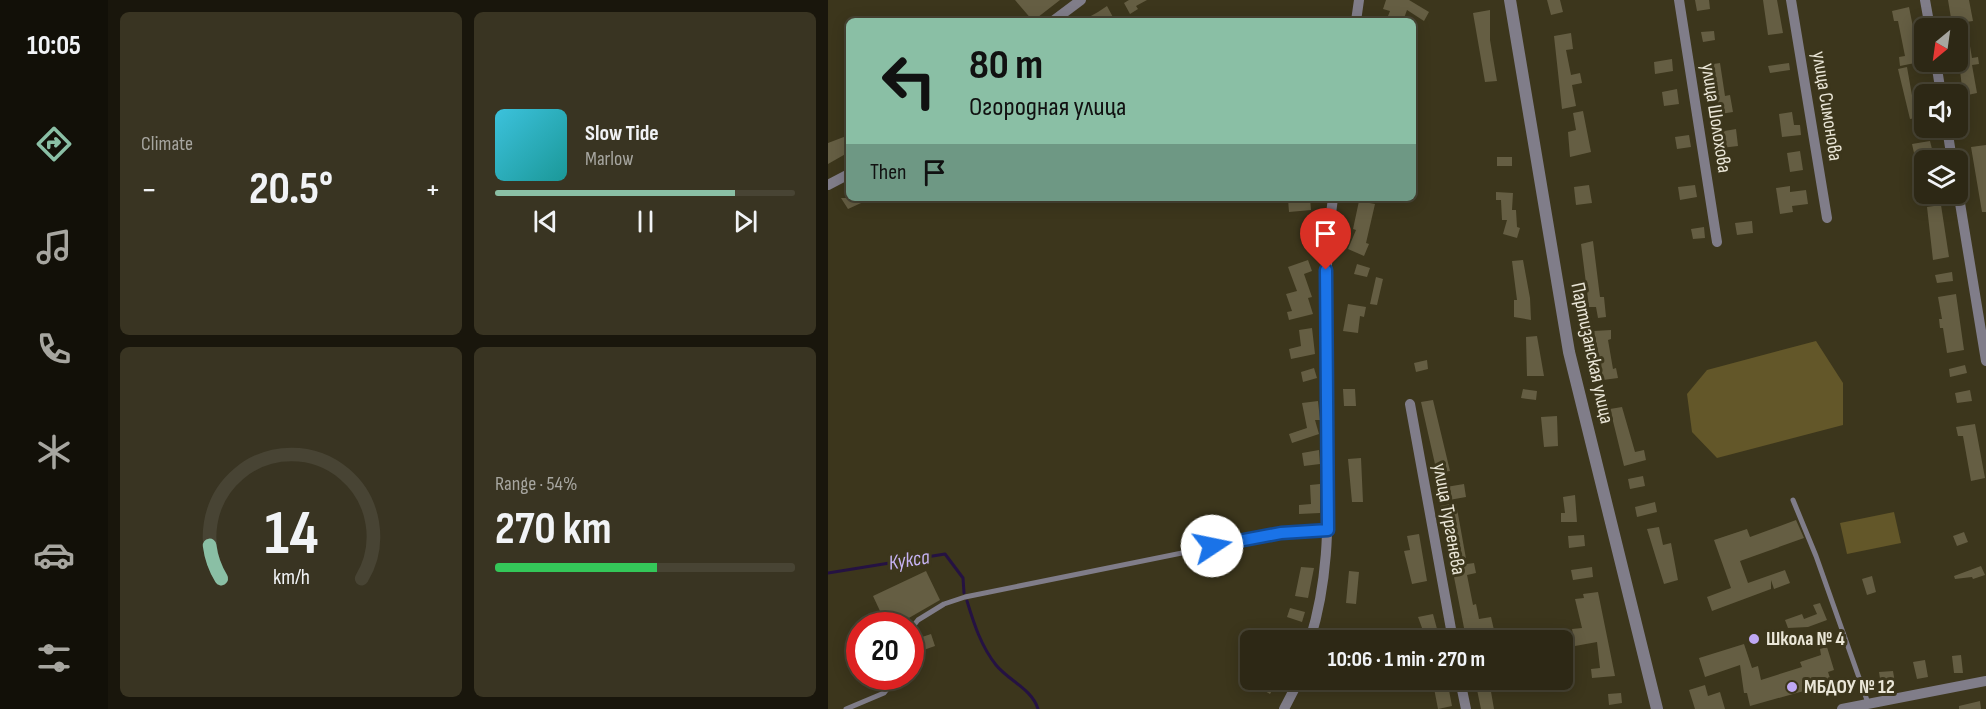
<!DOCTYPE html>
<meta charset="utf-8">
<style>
:root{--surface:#2d2815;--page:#393422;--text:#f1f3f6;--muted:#a7a6a0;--line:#484434;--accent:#8abfa5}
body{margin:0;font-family:"Sofia Sans Condensed",sans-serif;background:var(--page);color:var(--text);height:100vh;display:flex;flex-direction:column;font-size:22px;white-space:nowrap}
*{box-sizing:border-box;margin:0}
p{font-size:20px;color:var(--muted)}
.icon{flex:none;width:33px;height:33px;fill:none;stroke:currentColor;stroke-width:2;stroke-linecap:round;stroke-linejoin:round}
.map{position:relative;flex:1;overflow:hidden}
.panel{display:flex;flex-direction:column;gap:12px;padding:12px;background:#19160c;width:720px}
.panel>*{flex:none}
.guide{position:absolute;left:18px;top:18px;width:570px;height:183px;border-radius:9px;box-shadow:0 3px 15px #0003,0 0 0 2px var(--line);background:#8abfa5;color:#111;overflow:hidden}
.needle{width:39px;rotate:209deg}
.buttons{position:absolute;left:1086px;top:18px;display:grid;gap:12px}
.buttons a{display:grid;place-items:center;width:54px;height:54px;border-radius:9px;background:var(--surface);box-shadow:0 3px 15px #0003,0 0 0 2px var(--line);font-size:30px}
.speed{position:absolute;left:18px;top:612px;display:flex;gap:12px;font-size:30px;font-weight:700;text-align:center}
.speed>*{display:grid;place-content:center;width:78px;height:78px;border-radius:50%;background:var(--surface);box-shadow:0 3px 15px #0003,0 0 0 2px var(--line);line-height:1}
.speed .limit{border:9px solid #d22;background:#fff;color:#111}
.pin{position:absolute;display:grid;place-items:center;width:51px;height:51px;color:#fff;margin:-62px -26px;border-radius:50% 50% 50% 0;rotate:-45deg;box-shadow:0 0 6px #0007}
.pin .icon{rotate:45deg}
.me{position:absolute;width:66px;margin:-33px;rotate:79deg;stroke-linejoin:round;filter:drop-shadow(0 0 4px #0008)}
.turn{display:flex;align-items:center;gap:21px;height:126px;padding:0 24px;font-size:27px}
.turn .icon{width:78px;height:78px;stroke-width:2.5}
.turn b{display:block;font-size:42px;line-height:51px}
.then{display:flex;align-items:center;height:57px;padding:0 24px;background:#0003;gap:12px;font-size:22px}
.big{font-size:45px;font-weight:700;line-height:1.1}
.panel .card{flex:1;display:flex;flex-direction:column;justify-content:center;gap:9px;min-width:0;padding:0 21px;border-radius:9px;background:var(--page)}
.panel .dial{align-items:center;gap:0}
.dial svg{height:156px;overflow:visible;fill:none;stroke:var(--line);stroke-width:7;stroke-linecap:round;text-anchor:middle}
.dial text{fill:var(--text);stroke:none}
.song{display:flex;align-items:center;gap:18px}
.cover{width:72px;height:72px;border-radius:9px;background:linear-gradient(135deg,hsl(190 70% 55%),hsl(180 70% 35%))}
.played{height:6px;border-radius:3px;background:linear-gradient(90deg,var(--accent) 80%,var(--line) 80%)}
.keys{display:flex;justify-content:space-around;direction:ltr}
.heat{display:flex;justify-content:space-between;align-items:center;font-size:33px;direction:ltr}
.charge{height:9px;border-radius:4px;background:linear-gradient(90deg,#34c759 54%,var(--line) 0)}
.panel .tiles{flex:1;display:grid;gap:12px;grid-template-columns:repeat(2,1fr)}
.trip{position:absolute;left:412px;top:630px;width:333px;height:60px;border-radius:9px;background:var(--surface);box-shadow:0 3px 15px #0003,0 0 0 2px var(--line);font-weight:700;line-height:60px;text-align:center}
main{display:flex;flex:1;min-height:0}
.tab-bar{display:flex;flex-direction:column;width:108px;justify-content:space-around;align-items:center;background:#121008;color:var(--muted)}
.tab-bar .icon{width:42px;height:42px}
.tab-bar .current{color:var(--accent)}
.tab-bar b{font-size:27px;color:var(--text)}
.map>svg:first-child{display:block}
.green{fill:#635729}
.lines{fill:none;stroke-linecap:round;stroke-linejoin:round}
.stream{stroke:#251242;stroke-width:3}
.building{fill:#655e43}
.service{stroke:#807d89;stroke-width:5}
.minor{stroke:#807d89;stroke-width:10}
.tertiary{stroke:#807d89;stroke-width:12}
.route-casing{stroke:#114b97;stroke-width:15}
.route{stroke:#1a73e8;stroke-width:10}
.poi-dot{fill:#bfa8f4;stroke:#3c361c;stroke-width:2}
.labels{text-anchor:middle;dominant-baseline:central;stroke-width:6;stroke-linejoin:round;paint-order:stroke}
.street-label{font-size:20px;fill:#eae6d7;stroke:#3c361c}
.poi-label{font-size:20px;font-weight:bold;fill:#eae6d7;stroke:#3c361c;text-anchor:start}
.water-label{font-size:21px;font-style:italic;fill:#c7b4f5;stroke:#3c361c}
</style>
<main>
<nav class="tab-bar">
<b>10:05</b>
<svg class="icon current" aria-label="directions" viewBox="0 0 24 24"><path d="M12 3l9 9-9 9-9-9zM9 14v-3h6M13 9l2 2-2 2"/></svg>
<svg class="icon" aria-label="music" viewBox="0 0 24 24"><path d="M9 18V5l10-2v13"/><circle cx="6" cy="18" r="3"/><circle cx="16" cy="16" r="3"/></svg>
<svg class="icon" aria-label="phone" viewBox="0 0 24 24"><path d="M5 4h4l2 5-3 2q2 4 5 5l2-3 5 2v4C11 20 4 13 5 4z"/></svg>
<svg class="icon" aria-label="climate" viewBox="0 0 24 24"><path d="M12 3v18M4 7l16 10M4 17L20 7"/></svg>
<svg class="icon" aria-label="car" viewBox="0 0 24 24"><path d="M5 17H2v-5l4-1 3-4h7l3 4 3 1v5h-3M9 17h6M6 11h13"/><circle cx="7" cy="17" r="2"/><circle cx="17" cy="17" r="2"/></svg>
<svg class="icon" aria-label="filters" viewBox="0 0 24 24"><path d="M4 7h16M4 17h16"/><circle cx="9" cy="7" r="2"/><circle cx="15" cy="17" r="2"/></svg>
</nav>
<section class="panel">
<div class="tiles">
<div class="card"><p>Climate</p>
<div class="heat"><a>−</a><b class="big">20.5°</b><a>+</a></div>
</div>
<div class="card">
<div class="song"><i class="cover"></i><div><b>Slow Tide</b><p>Marlow</p></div></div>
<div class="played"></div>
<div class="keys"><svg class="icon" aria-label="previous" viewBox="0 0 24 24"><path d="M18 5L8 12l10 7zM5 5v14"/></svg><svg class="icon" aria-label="pause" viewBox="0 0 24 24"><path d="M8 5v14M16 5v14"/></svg><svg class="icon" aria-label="next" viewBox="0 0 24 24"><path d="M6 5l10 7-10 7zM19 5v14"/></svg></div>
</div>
<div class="card dial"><svg viewBox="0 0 100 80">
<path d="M14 69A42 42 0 1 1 86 69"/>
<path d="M14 69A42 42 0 0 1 8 52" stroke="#8abfa5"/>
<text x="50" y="56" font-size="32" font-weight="700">14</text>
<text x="50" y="72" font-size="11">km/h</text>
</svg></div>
<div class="card"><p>Range · 54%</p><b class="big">270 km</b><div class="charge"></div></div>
</div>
</section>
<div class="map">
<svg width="1158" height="709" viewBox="0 0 1158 709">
<rect width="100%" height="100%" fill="#3c361c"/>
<path class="green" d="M988 341 1015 383V425L889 458 864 432 859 394 879 370Z
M1066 512 1073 543 1019 554 1012 523Z"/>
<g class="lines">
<path class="stream" d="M0 573 117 554 135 578 136 593
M139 601C146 624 153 646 168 665 181 681 204 689 210 709"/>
</g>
<path class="building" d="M187 0H232L205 21Z
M301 0H319L308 6 310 9 302 14 296 3Z
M558 0H581L601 12 596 21 579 10 575 21H558L562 11 555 9Z
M719 0H732L735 12 723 15Z
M867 0H881L882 9 869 11Z
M935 0H949L955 33 940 35Z
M1120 0H1141L1145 21 1138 22 1144 58 1150 57 1151 64 1144 65 1149 93 1135 96 1130 53V24H1124Z
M279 6 287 21H254L270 12Z
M1081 7 1092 62 1072 66 1071 57 1077 56 1070 21H1066L1064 11Z
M662 10V40L669 81 657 82 645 13Z
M886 31 887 40 875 42 873 32Z
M743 33 745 49 738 50 743 75 752 73 754 83 744 85 748 106 734 109 726 36Z
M844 59 845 71 827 74 826 62Z
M892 63 897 96 902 95 905 112 886 115 885 105 890 104 887 83 882 84 879 65Z
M961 63 962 70 942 73 940 66Z
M1079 67 1088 118 1082 119 1070 69Z
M849 89 851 104 836 106 834 92Z
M755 111 763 152 742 157 740 132 748 130 745 113Z
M964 112 966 125H972L973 135 954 137 951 114Z
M908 129 910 146 893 148 891 132Z
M21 135V152L0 164V143Z
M861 135 863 147 849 149 847 137Z
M1102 141 1104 149 1096 151V167L1093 168 1090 152 1086 153 1084 144Z
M1158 145V212H1154L1143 147Z
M972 151 975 170 962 172 959 153Z
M669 157H684V166H669Z
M761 185 764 203 748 205 746 187Z
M867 185 869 197 852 200 850 187Z
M962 186V192L978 190 980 204 964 206 965 212 952 214 948 188Z
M668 192 685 193 684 210H688L689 227 692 228 689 238 675 234 679 220H674L673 200H668Z
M13 198H44L20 209Z
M482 198 483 210 461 212 460 199Z
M531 201 547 204 538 243 541 244 536 256 520 249 528 230 525 229Z
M1113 205 1121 257 1105 260 1099 207Z
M924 221 925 233 909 235 907 223Z
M876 227 877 238 865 239 863 229Z
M765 241 772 297H776L778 317 770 318 768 307H761L753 244Z
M480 260 484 271 476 274 484 297 480 298 485 314 461 320 459 312 464 311 458 294 469 291 460 267Z
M695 260 702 298 703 320 686 317V300H689L684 261Z
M529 264 542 268 539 277 526 274Z
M1124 272 1125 281 1109 283 1107 275Z
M548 277 555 279 549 305 542 304Z
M1128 294 1136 350 1119 353 1115 328H1112L1111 319H1114L1110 297Z
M520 304 538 307 536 317 532 316 530 333 515 331Z
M484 328 487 354 463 359 461 349 473 346 471 330Z
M783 330V339L780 340 785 369 788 368 790 378 775 380 766 331Z
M709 336 716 376H699L698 337Z
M599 360 600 369 588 372 586 363Z
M1137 365 1139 373 1122 377 1121 369Z
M486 368 489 378 475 382 473 372Z
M515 389H527L528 406H516Z
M695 389 709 391 708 400 693 398Z
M1142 390 1144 401 1129 403 1127 393Z
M605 400 622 471 609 473 593 402Z
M490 401 492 420H487L491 434 464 443 461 434 479 428 474 403Z
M794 407 807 452 816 450 818 460 796 466 782 409Z
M729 416 730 446 716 447 713 417Z
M1147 424 1157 478 1143 481 1135 436H1130L1128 427Z
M491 450 492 464 476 466 474 453Z
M533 458 535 502H524L520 459Z
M815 476 817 486 802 489 800 479Z
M492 484V513L471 514V505L483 504 482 485Z
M636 484 638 497 621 500 618 487Z
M747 495 749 522H733V513H737L735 497Z
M827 502 829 512 809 517 807 507Z
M628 503 639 564 646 563 648 573 639 575 645 605 648 604 651 619 663 617 666 630 638 638 612 506Z
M968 520 976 538 912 561 920 583 957 570 962 583 946 589 943 580V589L884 611 879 597 903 588 886 540 919 529 922 537Z
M831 527 835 545 843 543 850 580 836 584 819 529Z
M1136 532 1140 542 1129 546 1125 536Z
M591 534 599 581 584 584 576 551 582 550 579 536Z
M756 535 757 546 741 548 740 536Z
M1153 566 1157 575 1145 579 1144 577 1127 579 1126 576Z
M473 567 486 568 480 598 467 596Z
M764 567 765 577 745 580 743 570Z
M98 571 112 600 67 626H59L45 596Z
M521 571 531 572 528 604 518 603Z
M1044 576 1048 592 1039 595 1034 579Z
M770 592 787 676 764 678 763 669 772 668 769 642 747 646 744 629 754 628 747 599 756 598 755 594Z
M992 603 999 620 980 627 960 628 957 620 974 614 976 619 989 614 985 605Z
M462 608 477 612 474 622 459 617Z
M605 614 612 640H591V637L597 636 590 617Z
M103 634 107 646 87 653 82 641Z
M916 644 924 668 930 666 933 680 974 667 972 662 993 655 992 649 999 647 1006 670 1000 672 1005 687 991 691 990 687 922 706 919 693H916L912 665 877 677 871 658Z
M1133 655 1135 673H1126L1124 656Z
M1097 660 1100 677 1089 679 1085 662Z
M1065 671 1067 683 1053 685 1051 672Z
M434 680 447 685 442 694 430 687Z
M490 680H506L503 691 488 687Z
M609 680H619L624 706 610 709 605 683 609 682Z
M647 680H661L666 709H653Z
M877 685 880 696 892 692 897 709H867L861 690Z
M793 693 794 703 781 705 780 694Z
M1152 701 1153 709H1131V706Z"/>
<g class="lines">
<path class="service" d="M965 500 988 556 1040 703
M82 630 90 620 116 604 137 597 453 533 499 530
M18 709 56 693 69 676"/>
<path class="minor" d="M851 0 889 242
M963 0 999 218
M1097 0 1102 28
M225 21 253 0
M528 21 531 0
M1108 62 1113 94
M1119 128 1124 160
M0 185 21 174
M1130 191 1158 361
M582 404 625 640
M482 640C501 579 500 523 500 459 499 372 493 284 505 198
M632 680 638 709
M456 709 471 680
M1014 709 1158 681"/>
<path class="tertiary" d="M682 0 741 352 829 709"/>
</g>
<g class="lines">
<defs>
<path id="route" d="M384 546 453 533 500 530 498 270"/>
</defs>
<use href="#route" class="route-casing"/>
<use href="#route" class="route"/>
</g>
<g class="poi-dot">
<circle cx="926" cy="639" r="6"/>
<circle cx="964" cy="687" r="6"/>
</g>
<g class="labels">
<g class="street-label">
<text transform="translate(999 106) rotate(81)">улица Симонова</text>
<text transform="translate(888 118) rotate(81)">улица Шолохова</text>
<text transform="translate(764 353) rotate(78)">Партизанская улица</text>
<text transform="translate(621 519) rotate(80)">улица Тургенева</text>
</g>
<g class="poi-label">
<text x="938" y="639">Школа № 4</text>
<text x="976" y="687">МБДОУ № 12</text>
</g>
<g class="water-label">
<text transform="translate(81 560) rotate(-9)">Кукса</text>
</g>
</g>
</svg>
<div class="buttons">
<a><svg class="needle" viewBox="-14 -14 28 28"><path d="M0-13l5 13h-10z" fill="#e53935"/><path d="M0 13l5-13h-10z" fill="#a7a6a0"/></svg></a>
<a><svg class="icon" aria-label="sound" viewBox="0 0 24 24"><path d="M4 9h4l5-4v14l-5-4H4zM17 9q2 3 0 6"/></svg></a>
<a><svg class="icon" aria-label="layers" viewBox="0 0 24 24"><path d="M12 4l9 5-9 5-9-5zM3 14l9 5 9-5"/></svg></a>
</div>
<div class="speed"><div class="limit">20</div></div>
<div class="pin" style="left:498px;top:270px;background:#d93025"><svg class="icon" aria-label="arrive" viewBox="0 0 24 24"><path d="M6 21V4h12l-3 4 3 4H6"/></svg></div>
<svg class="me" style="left:384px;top:546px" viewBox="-20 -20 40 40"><circle r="19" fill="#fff"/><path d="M0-13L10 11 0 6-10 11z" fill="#1a73e8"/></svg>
<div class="trip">10:06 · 1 min · 270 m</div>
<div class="guide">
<div class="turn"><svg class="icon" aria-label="left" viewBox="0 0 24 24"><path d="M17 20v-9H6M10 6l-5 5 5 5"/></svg><div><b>80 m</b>Огородная улица</div></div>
<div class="then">Then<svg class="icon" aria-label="arrive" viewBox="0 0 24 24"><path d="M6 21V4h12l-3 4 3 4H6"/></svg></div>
</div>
</div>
</main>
